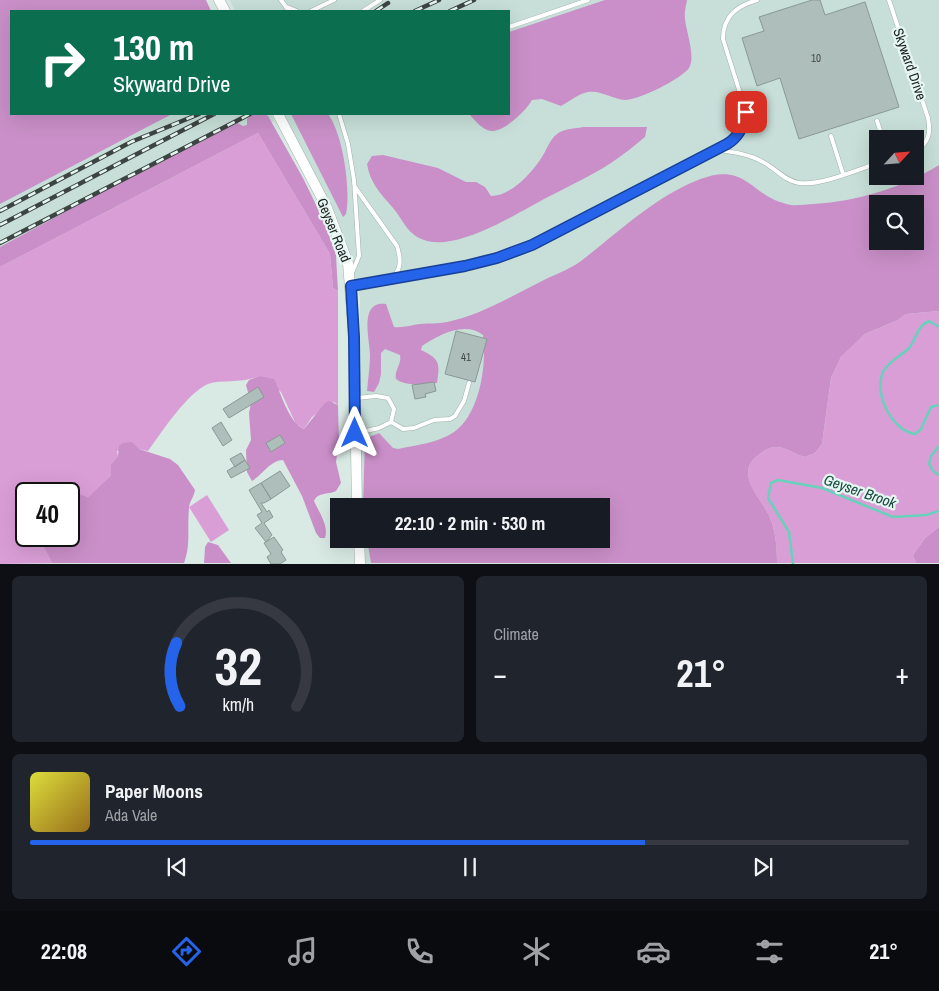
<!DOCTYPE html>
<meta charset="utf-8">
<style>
:root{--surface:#171b24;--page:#20242c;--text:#f1f3f6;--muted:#9ea1a6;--line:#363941;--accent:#2563eb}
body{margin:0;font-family:"Archivo Narrow",sans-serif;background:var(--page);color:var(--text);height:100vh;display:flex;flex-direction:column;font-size:19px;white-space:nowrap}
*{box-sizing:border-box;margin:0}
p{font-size:16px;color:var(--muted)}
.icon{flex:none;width:28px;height:28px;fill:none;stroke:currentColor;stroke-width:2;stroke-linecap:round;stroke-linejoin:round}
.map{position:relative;height:564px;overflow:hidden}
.drawer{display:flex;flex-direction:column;gap:12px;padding:12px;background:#0d0f14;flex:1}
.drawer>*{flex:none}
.guide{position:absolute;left:10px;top:10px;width:500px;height:105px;border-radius:0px;box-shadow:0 5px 20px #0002;background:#0b6e4f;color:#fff;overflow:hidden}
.needle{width:32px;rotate:64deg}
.tools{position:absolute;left:869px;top:130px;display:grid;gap:10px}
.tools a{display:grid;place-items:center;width:55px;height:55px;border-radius:0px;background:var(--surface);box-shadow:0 5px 20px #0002;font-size:25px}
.speed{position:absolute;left:15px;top:482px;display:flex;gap:10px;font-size:25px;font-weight:700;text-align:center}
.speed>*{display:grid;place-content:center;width:65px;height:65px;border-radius:50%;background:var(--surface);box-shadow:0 5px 20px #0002;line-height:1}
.speed .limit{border:2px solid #111;border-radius:8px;background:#fff;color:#111}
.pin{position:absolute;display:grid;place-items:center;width:42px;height:42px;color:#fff;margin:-21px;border-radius:10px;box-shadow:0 2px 8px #0006}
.me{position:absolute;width:55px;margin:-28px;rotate:0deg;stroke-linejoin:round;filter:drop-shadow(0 0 4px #0008)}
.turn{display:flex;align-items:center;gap:18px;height:105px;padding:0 20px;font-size:22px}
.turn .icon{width:65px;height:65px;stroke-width:2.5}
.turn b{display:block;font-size:35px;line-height:42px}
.big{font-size:38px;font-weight:800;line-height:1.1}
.drawer .widget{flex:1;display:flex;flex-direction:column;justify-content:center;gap:8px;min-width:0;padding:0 18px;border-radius:8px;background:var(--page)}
.drawer .dial{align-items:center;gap:0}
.dial svg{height:130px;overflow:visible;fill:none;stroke:var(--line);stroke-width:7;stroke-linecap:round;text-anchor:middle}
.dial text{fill:var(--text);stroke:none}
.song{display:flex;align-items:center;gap:15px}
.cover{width:60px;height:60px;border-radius:8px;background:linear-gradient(135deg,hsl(60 70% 55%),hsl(40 70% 35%))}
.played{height:5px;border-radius:2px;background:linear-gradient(90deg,var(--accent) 70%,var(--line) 70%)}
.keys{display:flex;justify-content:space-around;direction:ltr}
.heat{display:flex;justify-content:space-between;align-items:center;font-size:28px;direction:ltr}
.drawer .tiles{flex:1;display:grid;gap:12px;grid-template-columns:1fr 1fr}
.widget:last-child{grid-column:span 2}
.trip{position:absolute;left:330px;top:498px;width:280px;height:50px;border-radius:0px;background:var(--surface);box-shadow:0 5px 20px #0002;font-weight:800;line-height:50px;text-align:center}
.dock{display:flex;height:80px;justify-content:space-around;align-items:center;background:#090b0e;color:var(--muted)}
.dock .icon{width:35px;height:35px}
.dock .active{color:var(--accent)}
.dock b{font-size:22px;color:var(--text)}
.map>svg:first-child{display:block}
.built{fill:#c7dfd8;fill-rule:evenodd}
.green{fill:#da9ed7}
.forest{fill:#ca8fc8;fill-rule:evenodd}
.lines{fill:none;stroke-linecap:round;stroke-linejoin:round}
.stream{stroke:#67d2bb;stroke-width:2.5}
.building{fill:#aebeba;stroke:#899994}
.lane-casing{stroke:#a1b1ac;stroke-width:5}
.secondary-casing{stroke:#a1b1ac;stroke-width:11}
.lane{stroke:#fff;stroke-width:4}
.secondary{stroke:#fff;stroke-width:10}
.rail-casing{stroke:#3d4543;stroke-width:4.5}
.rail{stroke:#e6f7f2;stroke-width:2.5;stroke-dasharray:8;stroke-linecap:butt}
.route-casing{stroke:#184099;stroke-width:12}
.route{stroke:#2563eb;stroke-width:9}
.labels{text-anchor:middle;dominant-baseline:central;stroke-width:4.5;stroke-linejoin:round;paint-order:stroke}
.number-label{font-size:11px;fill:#404947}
.street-label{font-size:14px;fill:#1c2221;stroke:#e6f7f2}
.water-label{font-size:15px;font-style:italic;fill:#1a4940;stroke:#e6f7f2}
</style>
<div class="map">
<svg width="939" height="564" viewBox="0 0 939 564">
<rect width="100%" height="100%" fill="#d9eae5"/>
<path class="built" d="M230 0H939V241L662 563H364L361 539H601V506H361L360 297 346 241 284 114H509V11H235ZM878 139H915V176H878ZM878 204H915V241H878Z
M135 114H271L274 121 0 264V185Z"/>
<path class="green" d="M258 133 330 254 333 288 338 291V405L334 402 312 417 304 429 296 424 294 420 281 392 259 376C242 384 222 379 208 384 187 393 162 432 148 451L139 449 117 451 118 456 111 464V475L88 497 74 494 69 497V494H26V536H38L52 563 0 564V267Z
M939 311V527L925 538 913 555 916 563H777C777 549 776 532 770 518 764 501 734 475 756 457 762 452 768 447 776 447 787 447 795 455 805 457L815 453 822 444 831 378 841 357 865 334 898 320 906 314Z
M207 495 229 530 211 542 189 507Z"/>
<path class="forest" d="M0 0H206L211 11H11V114H172L0 204Z
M605 0H687C686 6 684 12 685 19 686 31 696 57 689 68 681 79 639 100 625 100 612 99 601 90 588 92 578 94 570 101 561 106L542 99 532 100C526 111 504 132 491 131 482 130 475 120 469 114H509V32Z
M252 114H265L268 116 303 178 323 219 336 255 338 291 333 288 330 254 258 133 0 267V247L234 121 243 126 247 125V119Z
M291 114H328C343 134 351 190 346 214L343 217Z
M583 127H647L645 137C634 146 623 155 611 163 591 176 569 186 548 197 519 212 457 252 424 240 407 234 404 221 393 208 381 194 370 183 367 164L372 156 383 155 438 168 466 182H476L485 187 491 196C510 196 530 175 540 160 546 152 549 140 557 134 565 128 574 129 583 127Z
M939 165V311L906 314 898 320 865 334 841 357 831 378 822 444 815 453 805 457C795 455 787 447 776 447 768 447 762 452 756 457 734 475 764 501 770 518 776 532 777 549 777 563H371L367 539H601V506H363L365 439 379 433 393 448 398 449C416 445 438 443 454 432 480 414 487 364 483 335 464 321 439 335 422 346L421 350C440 359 440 363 437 383 424 384 407 387 396 379 394 370 402 364 400 355L385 349 381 353V374L379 383 374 392 367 391C368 379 370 367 370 355 370 341 358 300 386 304L394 327C403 328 412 325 420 324 429 323 438 324 447 322 480 315 510 297 540 282 553 275 569 270 581 261 619 232 653 198 698 180 748 160 750 198 791 205 798 206 806 204 814 204 858 201 901 188 939 165ZM878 204H915V241H878Z
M259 376 274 379C281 393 289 423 304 429L325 403 329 401 338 405 339 442 336 462 341 483 336 491C327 495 318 492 314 501 319 512 329 526 325 538H320L316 533 302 496 283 460C271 460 262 475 252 481L247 472 246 450 251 440 249 413 251 403 246 385 249 380Z
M132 442 139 449 170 459 178 465 195 490C194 497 189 502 189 508 187 527 191 545 184 563H52L38 536H69V497L79 494 88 497 111 475V464L118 456 119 446 123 443Z
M939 527V563H916L913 555 925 538Z
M208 542 218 545 231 563H204L205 547Z"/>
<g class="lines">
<path class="stream" d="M939 327 929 321C917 326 917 338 909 348 901 356 887 362 883 372 873 393 892 431 915 434L921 429 931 407 939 405
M939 446 931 456 929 464 933 471 939 475
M793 564 789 532 768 498 771 483 778 480 822 488 893 517 926 515 939 511"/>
</g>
<path class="building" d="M812 0H820L825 15 865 2 899 107 799 139 780 78 757 86 742 38 764 31 759 17Z
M456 331 487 339 475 382 445 374Z
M434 382 436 391 425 394 426 397 415 399 412 385Z
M258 387 264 397 229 418 223 409Z
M221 422 232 440 223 446 212 428Z
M280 435 285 443 271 452 266 443Z
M241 453 245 460 235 467 230 459Z
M245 460 250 468 231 478 227 471Z
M280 471 290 486 271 499 261 483Z
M261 483 271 499 264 503H261L267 512 269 510 273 517 264 523 272 535 266 542 255 528 262 523 257 515 262 512 249 490Z
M274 537 283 550 281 552 286 560 280 564H271L267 557 271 554 264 543Z"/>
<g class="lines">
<defs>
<path id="lane" d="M281 0 289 11
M889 0 928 118C931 134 929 142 915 152
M287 7 297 11
M311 11 334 0
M363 11 380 0
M509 27 588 0
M339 114 348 144 354 180 359 256 352 273
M877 121 883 139
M831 136 843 174
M718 150C733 152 749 154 763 162 775 168 785 181 799 183 820 186 857 170 878 163
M355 187 397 246C401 259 402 271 390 279
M351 286 465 266 497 258 532 245 718 150C735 139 743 133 746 112L723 39C723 16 737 6 757 0
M357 398 376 396 388 398 394 409 391 422 379 428 357 433
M391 422 403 429 414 428 434 420 450 419 455 416 464 401 469 383"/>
<path id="secondary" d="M219 0 225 11
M278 114 327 208 348 263 354 337 357 506
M359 539 360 564"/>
</defs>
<use href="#lane" class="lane-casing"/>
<use href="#secondary" class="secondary-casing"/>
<use href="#lane" class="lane"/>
<use href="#secondary" class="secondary"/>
<defs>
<path id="rail" d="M376 11 388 3
M415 11 439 0
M450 11 474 0
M0 211 131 142 199 114
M0 225 214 114
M0 243 250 114"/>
</defs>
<use href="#rail" class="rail-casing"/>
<use href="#rail" class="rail"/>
</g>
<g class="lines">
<defs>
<path id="route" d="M355 433 354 337 351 286 465 266 497 258 532 245 727 144C739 137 744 126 746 112"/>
</defs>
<use href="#route" class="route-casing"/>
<use href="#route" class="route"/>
</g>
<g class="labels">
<g class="number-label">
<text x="816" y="58">10</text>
<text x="466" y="357">41</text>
</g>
<g class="street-label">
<text transform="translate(910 64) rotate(71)">Skyward Drive</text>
<text transform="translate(334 230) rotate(68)">Geyser Road</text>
</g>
<g class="water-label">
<text transform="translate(860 491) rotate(19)">Geyser Brook</text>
</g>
</g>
</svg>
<div class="tools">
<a><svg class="needle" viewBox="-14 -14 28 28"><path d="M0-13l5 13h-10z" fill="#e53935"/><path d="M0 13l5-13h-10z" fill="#9ea1a6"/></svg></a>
<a><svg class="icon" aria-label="search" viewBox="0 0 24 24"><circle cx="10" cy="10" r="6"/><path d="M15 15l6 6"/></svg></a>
</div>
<div class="speed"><div class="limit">40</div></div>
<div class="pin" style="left:746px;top:112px;background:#d93025"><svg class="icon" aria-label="arrive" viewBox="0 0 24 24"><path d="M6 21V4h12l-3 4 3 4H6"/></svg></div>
<svg class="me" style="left:355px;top:433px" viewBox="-20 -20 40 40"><path d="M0-17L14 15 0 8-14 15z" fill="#2563eb" stroke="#fff" stroke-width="4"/></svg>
<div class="trip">22:10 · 2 min · 530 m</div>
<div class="guide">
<div class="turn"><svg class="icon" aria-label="right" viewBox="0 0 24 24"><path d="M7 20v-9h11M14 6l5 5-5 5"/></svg><div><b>130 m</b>Skyward Drive</div></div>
</div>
</div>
<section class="drawer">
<div class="tiles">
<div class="widget dial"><svg viewBox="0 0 100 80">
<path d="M14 69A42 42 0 1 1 86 69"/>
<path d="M14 69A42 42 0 0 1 12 30" stroke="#2563eb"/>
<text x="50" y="56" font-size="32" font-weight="700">32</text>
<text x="50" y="72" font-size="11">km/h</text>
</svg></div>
<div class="widget"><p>Climate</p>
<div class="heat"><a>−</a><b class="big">21°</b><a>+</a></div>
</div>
<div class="widget">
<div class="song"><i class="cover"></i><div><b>Paper Moons</b><p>Ada Vale</p></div></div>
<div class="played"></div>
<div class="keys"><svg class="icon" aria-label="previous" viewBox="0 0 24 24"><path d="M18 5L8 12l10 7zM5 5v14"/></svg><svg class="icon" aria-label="pause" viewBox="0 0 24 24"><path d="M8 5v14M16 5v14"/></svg><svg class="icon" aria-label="next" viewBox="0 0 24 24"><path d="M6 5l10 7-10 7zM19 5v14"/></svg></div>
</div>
</div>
</section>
<nav class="dock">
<b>22:08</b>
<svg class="icon active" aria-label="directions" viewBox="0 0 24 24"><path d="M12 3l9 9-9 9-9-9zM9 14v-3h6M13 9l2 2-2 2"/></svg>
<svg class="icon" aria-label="music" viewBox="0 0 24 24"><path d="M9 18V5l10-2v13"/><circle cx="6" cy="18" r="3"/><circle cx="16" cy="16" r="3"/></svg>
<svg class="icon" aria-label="phone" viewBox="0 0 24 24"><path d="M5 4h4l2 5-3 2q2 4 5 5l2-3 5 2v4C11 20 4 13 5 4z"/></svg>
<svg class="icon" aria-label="climate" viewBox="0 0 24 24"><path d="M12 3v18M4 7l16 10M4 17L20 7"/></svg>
<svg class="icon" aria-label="car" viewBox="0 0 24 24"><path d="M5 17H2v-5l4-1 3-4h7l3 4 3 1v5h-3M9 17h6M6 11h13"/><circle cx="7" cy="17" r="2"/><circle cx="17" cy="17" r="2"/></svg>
<svg class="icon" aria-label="filters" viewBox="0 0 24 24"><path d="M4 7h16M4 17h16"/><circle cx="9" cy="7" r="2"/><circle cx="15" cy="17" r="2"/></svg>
<b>21°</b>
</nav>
